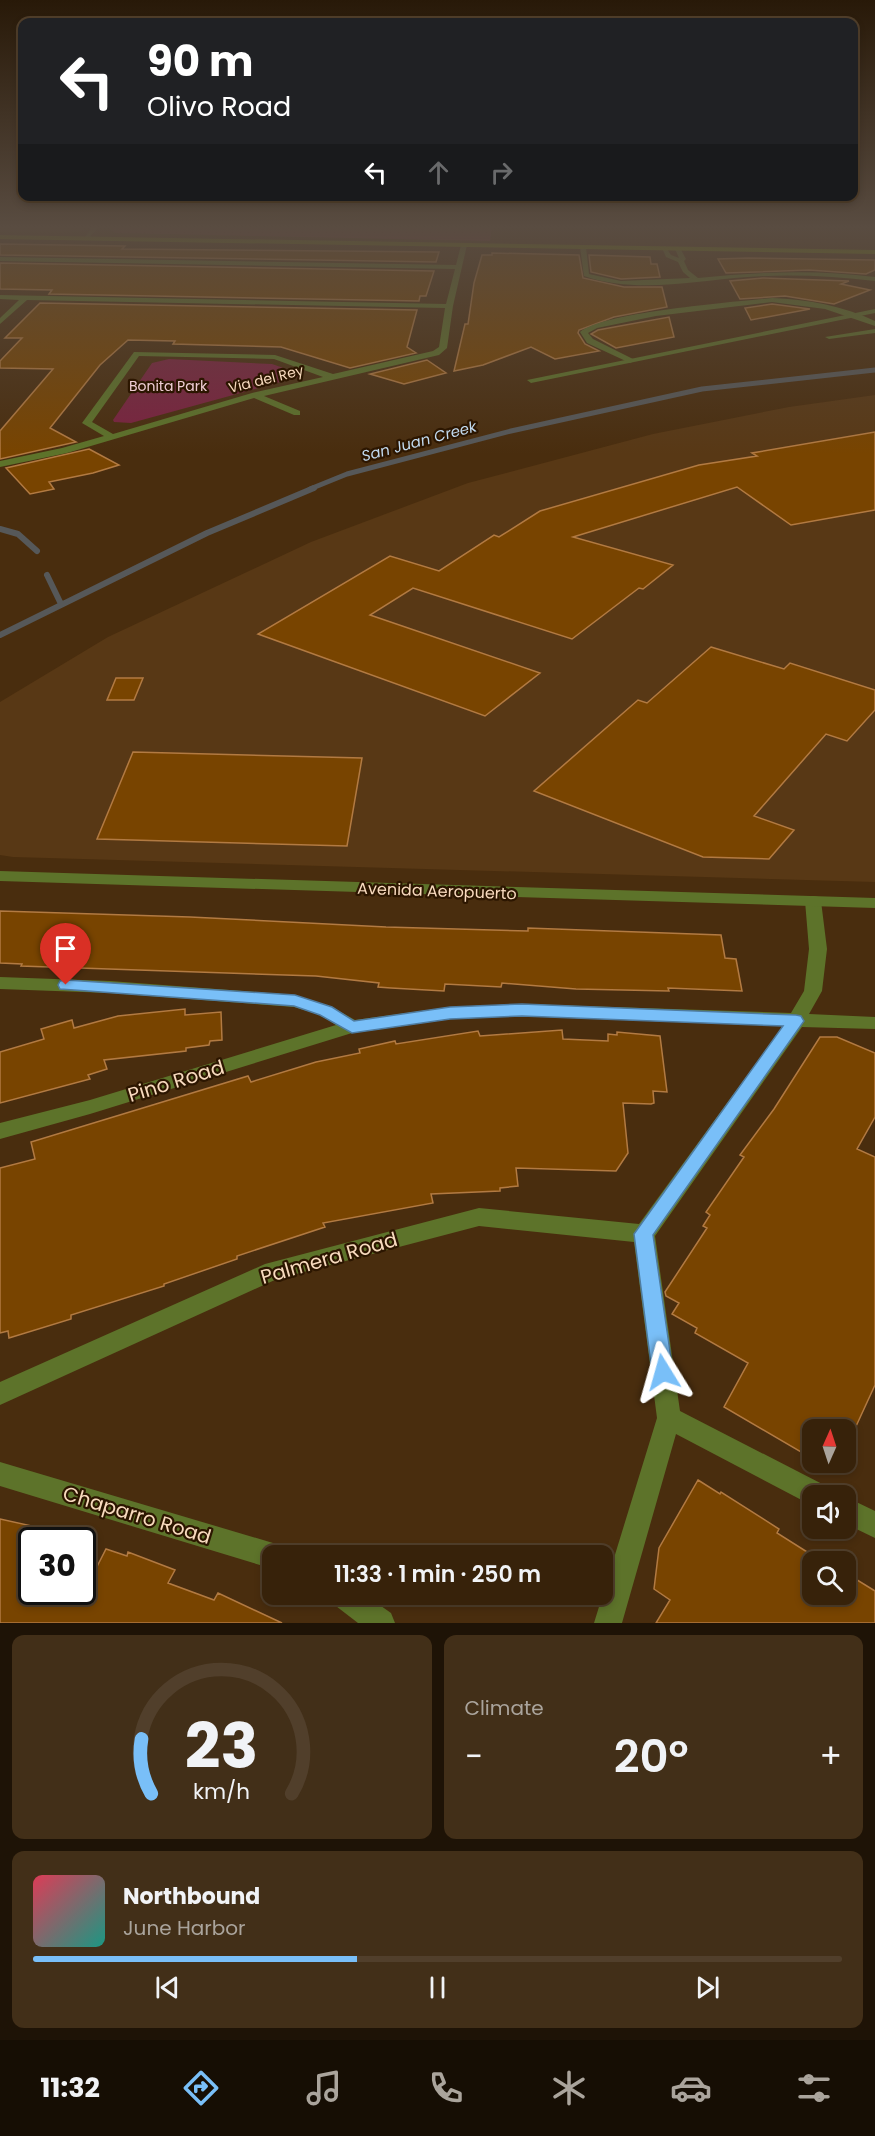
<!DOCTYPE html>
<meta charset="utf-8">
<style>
:root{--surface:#37220a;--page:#422f18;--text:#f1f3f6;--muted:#aaa49c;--line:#513f2b;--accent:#79bff8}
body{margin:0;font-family:Poppins,sans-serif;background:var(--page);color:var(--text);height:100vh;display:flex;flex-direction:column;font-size:22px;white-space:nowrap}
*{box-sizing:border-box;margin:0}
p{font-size:20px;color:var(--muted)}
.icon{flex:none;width:33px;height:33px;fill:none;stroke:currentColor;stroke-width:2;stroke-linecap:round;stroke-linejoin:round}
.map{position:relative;height:1623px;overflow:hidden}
.side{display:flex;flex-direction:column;gap:12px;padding:12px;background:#1e1306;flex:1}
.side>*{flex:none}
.banner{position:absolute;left:18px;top:18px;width:840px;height:183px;border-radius:12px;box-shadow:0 3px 9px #0003,0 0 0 2px var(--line);background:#202124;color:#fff;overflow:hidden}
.needle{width:39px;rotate:3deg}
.controls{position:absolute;left:802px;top:1419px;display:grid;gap:12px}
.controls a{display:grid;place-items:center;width:54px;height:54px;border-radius:12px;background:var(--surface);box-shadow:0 3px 9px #0003,0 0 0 2px var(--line);font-size:30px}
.speed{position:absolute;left:18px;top:1527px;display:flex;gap:12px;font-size:30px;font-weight:700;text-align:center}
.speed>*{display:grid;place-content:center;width:78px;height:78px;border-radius:50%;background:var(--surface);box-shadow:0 3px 9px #0003,0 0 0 2px var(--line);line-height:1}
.speed .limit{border:3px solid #111;border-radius:9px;background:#fff;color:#111}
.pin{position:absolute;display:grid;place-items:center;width:51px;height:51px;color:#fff;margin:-62px -26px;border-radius:50% 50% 50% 0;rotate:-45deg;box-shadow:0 0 6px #0007}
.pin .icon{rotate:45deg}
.me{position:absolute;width:66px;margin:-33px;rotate:352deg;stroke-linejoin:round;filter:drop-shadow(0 0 4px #0008)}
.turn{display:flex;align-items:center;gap:21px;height:126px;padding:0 30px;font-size:27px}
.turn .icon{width:78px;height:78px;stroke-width:2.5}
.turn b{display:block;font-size:42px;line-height:51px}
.lanes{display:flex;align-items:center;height:57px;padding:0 30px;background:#0003;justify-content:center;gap:30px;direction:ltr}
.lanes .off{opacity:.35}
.big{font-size:45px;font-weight:600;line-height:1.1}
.side .card{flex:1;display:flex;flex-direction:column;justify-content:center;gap:9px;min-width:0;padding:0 21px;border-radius:12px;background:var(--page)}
.side .dial{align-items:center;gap:0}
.dial svg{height:156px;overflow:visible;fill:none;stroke:var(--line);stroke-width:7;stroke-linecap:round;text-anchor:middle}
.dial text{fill:var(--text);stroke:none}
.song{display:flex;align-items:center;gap:18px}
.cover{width:72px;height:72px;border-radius:9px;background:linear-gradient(135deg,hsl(350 70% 55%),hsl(170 70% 35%))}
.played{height:6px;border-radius:3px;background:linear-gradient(90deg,var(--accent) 40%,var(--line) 40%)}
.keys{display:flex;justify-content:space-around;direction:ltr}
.heat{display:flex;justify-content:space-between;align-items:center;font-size:33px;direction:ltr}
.side .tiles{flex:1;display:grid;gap:12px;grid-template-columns:1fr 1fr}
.card:last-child{grid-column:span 2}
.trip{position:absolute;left:262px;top:1545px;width:351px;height:60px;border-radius:12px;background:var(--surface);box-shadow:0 3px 9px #0003,0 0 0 2px var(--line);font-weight:600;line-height:60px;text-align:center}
.menu{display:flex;height:96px;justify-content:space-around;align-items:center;background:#160e04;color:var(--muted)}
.menu .icon{width:42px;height:42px}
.menu .on{color:var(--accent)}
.menu b{font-size:27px;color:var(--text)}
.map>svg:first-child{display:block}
.built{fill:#583815}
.green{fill:#7b2240}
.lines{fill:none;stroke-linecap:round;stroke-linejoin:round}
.stream-far1{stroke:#565859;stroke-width:5}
.stream{stroke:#565859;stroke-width:6}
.building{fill:#784400;stroke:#b27a42;stroke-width:1.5}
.minor{fill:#5d732a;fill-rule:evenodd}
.tertiary{fill:#5d732a;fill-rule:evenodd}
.secondary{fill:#739500;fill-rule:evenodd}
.route{fill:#79bff8;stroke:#4f7ca1;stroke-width:1.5}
.labels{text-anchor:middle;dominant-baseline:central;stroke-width:4.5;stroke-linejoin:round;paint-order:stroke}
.far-street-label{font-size:14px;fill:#f8dabe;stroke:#2c1600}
.far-park-label{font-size:14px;fill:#efcdd4;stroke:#2c1600}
.far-water-label{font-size:15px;font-style:italic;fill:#c2daef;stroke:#2c1600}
.street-label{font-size:16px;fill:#f8dabe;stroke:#2c1600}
.near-street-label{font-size:20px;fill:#f8dabe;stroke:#2c1600}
</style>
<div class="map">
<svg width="875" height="1623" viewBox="0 0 875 1623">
<rect width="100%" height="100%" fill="#492d0e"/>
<path class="built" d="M0 227H85L79 232 63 233 0 232Z
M875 395V882L13 857 0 855V702L108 637 311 542 468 483 653 434 789 407Z"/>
<path class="green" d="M113 227H492L490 241 116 233 112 231Z
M169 359 272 364 301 374 299 377 131 423 114 422 113 420 152 363Z"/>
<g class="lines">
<path class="stream-far1" d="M310 489 347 474 511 431 702 389 875 370"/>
<path class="stream" d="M0 529 18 534 37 551
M47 575 61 604
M0 635 207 533 314 488"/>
</g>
<path class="building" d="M0 244 125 246 122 249 439 252 436 262 0 255Z
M492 253 579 255 583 278 624 287H662L667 307 614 317 579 330 578 333 585 344 599 351 555 359 531 347 483 365 454 371 465 324H468L474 283 482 255H492Z
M589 255 650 257 651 264H657L660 277 621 279 591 272Z
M748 258 875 260V270L866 274 809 270 726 273 718 259Z
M0 263 434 271 426 296H420L419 301 49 294 52 290 0 289Z
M763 278 849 281 841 284 870 290 834 304 785 296 740 299 730 281Z
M40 303 417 310 407 347 416 353 350 368 281 347 173 344 175 341 128 340 100 365 50 428 76 442 0 459V431L53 369 0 368V361L22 338H5Z
M772 304 810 309 751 320 745 308Z
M669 317 674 337 616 348 591 334 598 330Z
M427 360 446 373 404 384 370 374Z
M875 432V510L791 525 737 487 573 537 673 565 643 589 639 588 572 639 413 588 370 615 540 673 485 716 258 634 390 556 439 571 494 535 499 537 540 511 699 465 757 456 752 453Z
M89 449 119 465 93 473 49 482 54 489 30 494 6 468Z
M711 647 784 669 790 663 875 690V710L847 741 826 734 754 816 794 830 769 859 703 857 534 791 638 700 647 703Z
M116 678H143L134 700H107Z
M133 752 362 758 347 846 97 839Z
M0 911 190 917 386 927 528 931V928L721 935 725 958 736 959 742 991 668 988 669 991 576 989 502 983 501 987 445 984 444 991 391 988 378 987 379 983 316 976 21 966 22 964 0 963Z
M185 1009V1015L221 1012 222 1040 210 1041 209 1045 186 1048V1051L104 1060 107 1069 88 1075 90 1079 0 1103V1052L44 1039 41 1029 72 1020 74 1028 118 1016Z
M562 1030 563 1039 608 1041V1034L617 1035V1032L660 1036 667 1092 653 1091 654 1103 651 1104 623 1103 628 1153 616 1171 516 1168 518 1186 500 1188V1191L431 1194 433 1203 323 1223 325 1227 237 1256V1259L164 1284V1286L71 1315V1319L9 1338 8 1331 0 1333V1168L35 1159 31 1142 248 1076 251 1082 316 1062 360 1053 359 1049 395 1041 396 1044 478 1031 480 1036Z
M820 1037H837L875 1053V1117L857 1149 875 1157V1385L846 1448V1430H813V1459L724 1407 748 1363 695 1333 697 1328 672 1314 679 1303 666 1296 665 1292 707 1228 703 1226 710 1215 706 1212 744 1157 740 1155 774 1109Z
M698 1480 720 1494 721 1492 779 1529 777 1533 815 1557 816 1554 828 1562H813V1594H846V1573L875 1591V1623H656L670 1600 654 1589 659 1548Z
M0 1519 32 1526V1592H84L106 1549 127 1556 128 1552 175 1570 168 1583 214 1600 218 1593 282 1623H0Z"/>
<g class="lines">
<path class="minor" d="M464 243 467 245 453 306 447 348 439 355 264 396 300 411V415H294L254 398 67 453 0 467V461L62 448 104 436 82 423 134 352 275 355 333 374 433 351 439 347 445 308 27 300 0 324V318L19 300 0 299V295L446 304 455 269 0 261V257L456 265 461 245ZM139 356 274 359 323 377 252 393 113 434 92 422Z
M583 245 586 247 589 274 621 281 690 278 683 272 678 262 666 257 662 248 665 246 671 255 679 258 675 249 680 248 686 259 684 261 688 270 698 278C757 272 816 269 875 277V281C833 276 789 274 747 277 693 281 637 294 584 276L580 247Z
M772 298C806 299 844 306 875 321V326L825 309 772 302 656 316 597 328 588 333 593 339 633 359 634 361 630 363 587 343 580 332C604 312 735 302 772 298Z
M875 329V333L829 339 825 337Z
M813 896 819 897 821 901 827 949 822 991 809 1014 875 1017V1029L802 1027 655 1236 680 1411 828 1487 831 1496H813V1506L676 1434 622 1623H594L657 1418 634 1242 479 1226 277 1279 0 1405V1382L265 1264 479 1208 639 1224 783 1026 522 1016 450 1019 352 1033 90 1114 0 1139V1123L90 1100 336 1025 320 1015 294 1007 110 993 0 989V977L110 981 295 995 332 1007 355 1020 450 1007 522 1004 791 1013 804 991 809 949 805 901 807 897Z
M0 1462 273 1543 282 1547 286 1556H273V1569L0 1486Z
M846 1497 875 1511V1538L846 1524Z
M328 1594H364L391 1613 395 1623H358L332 1603Z"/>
<path class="tertiary" d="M92 227H99L88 239H84Z
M875 309V313L531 383 527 380Z
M0 871 875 898V908L0 881Z"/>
<path class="secondary" d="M0 235 875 250V254L0 239Z"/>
</g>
<linearGradient id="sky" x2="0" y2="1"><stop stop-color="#281908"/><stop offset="0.5" stop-color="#594c41"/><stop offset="1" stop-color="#594c41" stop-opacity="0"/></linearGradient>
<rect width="875" height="454" fill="url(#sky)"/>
<path class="route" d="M66 980 295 995 332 1007 354 1021 450 1007 522 1004 796 1015 801 1016 804 1021 653 1235 673 1372 670 1379 663 1382 655 1379 652 1372 634 1234 783 1026 522 1016 450 1019 352 1033 320 1015 294 1006 60 989 58 985 60 981Z"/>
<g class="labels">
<g class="far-street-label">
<text transform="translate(266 379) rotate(-14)">Via del Rey</text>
</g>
<g class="far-park-label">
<text x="168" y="386">Bonita Park</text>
</g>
<g class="far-water-label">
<text transform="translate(419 441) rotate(-15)">San Juan Creek</text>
</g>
<g class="street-label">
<text transform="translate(437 891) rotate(2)">Avenida Aeropuerto</text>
</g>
<g class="near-street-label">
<text transform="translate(176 1081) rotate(-17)">Pino Road</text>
<text transform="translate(329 1258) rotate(-16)">Palmera Road</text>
<text transform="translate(137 1515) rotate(17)">Chaparro Road</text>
</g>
</g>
</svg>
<div class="controls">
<a><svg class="needle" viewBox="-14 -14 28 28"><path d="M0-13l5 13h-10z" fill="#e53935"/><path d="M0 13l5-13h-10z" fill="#aaa49c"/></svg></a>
<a><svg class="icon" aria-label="sound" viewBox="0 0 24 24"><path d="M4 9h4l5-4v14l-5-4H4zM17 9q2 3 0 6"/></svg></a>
<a><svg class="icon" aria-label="search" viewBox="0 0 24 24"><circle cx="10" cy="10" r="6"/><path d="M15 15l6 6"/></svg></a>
</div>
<div class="speed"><div class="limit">30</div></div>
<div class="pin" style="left:66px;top:985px;background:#d93025"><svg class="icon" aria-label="arrive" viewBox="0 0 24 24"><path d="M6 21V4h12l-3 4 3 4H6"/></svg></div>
<svg class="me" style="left:663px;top:1372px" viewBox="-20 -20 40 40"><path d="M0-17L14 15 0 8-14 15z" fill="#79bff8" stroke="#fff" stroke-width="4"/></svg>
<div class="trip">11:33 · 1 min · 250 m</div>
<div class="banner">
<div class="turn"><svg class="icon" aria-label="left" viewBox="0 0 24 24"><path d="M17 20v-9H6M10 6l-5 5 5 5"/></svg><div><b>90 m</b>Olivo Road</div></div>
<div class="lanes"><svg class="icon" aria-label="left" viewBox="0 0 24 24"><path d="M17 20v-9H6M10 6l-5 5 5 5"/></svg><svg class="icon off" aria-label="ahead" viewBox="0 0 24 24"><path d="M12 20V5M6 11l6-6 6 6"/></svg><svg class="icon off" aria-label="right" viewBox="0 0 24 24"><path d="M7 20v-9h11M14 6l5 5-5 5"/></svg></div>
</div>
</div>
<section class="side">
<div class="tiles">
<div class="card dial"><svg viewBox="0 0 100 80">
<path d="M14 69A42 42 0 1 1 86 69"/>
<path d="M14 69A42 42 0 0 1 9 41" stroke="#79bff8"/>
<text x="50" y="56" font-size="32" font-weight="700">23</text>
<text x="50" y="72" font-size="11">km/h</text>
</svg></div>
<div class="card"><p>Climate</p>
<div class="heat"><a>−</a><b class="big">20°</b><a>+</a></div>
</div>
<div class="card">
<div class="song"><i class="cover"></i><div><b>Northbound</b><p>June Harbor</p></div></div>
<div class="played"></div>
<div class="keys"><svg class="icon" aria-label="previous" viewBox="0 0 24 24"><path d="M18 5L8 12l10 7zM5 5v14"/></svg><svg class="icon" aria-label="pause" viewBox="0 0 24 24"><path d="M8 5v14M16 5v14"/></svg><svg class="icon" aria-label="next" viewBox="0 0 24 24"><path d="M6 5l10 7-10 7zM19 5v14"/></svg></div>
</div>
</div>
</section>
<nav class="menu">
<b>11:32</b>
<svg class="icon on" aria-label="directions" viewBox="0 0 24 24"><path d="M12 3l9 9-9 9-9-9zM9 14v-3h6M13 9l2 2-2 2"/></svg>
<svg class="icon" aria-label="music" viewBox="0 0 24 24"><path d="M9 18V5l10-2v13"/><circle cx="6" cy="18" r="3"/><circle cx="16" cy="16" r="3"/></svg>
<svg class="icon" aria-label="phone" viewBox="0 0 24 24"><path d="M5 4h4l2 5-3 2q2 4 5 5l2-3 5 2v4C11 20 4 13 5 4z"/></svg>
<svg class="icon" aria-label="climate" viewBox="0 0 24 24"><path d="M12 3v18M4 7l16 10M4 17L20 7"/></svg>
<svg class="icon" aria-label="car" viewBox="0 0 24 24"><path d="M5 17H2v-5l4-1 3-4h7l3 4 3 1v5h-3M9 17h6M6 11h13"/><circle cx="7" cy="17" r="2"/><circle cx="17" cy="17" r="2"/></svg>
<svg class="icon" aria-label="filters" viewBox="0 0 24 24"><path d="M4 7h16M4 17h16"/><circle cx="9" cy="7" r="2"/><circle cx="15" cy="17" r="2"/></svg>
</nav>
